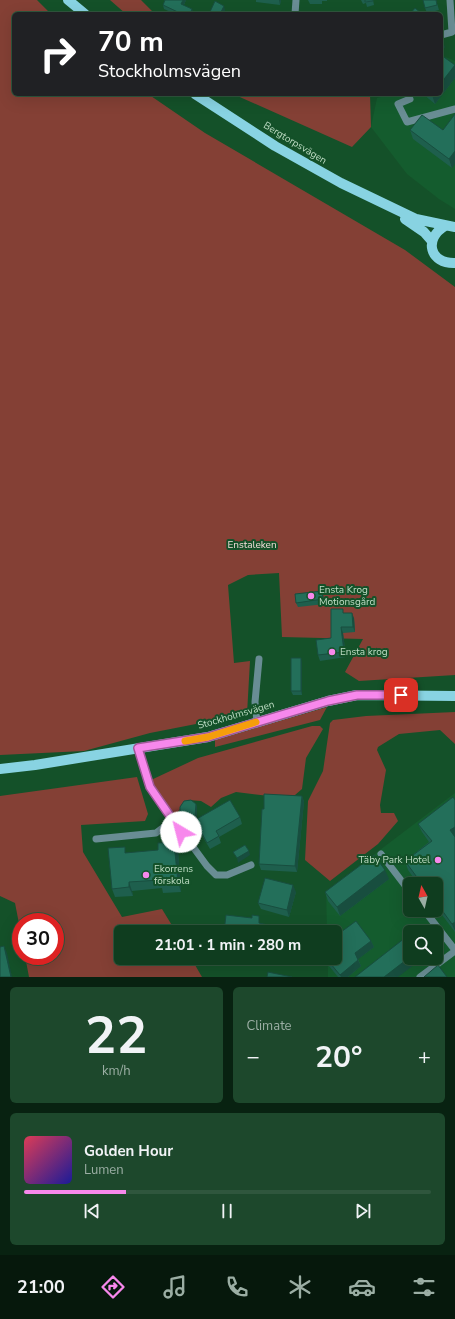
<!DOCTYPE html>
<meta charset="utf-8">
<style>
:root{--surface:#0f3d1f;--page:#1d482c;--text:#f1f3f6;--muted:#9baea4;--line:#2f563d;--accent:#f788ec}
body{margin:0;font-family:"Nunito Sans",sans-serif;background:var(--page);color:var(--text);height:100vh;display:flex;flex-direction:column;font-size:15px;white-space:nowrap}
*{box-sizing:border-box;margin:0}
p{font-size:13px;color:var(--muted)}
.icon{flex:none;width:22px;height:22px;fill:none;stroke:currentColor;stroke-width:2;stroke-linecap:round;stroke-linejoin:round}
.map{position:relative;height:977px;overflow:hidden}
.panel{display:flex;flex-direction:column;gap:10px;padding:10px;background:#082211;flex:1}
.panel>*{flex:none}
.banner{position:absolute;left:12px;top:12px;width:431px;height:84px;border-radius:6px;box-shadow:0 4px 16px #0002,0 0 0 1px var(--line);background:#202124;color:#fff;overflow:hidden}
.needle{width:26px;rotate:352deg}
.buttons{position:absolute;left:403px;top:877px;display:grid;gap:8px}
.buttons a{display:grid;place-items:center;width:40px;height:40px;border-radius:6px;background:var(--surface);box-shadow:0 4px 16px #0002,0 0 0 1px var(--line);font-size:20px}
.speed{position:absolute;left:12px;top:913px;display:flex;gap:8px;font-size:20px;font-weight:700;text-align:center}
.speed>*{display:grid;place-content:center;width:52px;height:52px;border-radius:50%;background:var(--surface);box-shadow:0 4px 16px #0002,0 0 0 1px var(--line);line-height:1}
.speed .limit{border:6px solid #d22;background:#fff;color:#111}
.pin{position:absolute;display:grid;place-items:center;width:34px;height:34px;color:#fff;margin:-17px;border-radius:8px;box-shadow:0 2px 6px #0006}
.me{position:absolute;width:44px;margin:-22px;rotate:323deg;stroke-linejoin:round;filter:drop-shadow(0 0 3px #0008)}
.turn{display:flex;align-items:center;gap:14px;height:84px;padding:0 20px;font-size:18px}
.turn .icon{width:52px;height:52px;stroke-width:2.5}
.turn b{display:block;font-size:28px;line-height:34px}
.big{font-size:30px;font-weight:700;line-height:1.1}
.panel .tile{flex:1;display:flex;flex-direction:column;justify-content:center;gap:6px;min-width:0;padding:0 14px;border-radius:6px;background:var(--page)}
.panel .dial{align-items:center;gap:0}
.dial b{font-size:52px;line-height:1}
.song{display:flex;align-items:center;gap:12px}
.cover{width:48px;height:48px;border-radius:6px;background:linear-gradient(135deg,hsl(350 70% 55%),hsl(240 70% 35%))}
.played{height:4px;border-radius:2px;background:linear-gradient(90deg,var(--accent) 25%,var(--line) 25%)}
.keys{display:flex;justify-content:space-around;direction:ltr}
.heat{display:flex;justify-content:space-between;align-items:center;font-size:22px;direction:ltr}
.panel .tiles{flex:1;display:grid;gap:10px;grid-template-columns:1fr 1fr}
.tile:last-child{grid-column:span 2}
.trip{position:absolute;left:114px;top:925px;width:228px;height:40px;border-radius:6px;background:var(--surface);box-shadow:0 4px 16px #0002,0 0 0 1px var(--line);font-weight:700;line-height:40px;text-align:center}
.tabs{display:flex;height:64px;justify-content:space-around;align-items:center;background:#06180c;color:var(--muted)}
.tabs .icon{width:28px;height:28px}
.tabs .active{color:var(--accent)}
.tabs b{font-size:18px;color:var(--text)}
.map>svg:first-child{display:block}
.built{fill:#145c2e;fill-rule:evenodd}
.green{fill:#844035}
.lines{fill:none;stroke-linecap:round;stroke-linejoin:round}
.minor{stroke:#698d94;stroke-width:7}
.major{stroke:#88d3e2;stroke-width:10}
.wall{fill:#1e5f4d}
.shaded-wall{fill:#184e3f}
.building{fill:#236f5a;stroke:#184e3f}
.route-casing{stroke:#a15899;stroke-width:10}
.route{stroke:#f788ec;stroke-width:7}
.slow{stroke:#f59e0b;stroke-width:7}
.poi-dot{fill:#f788ec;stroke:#145129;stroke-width:1.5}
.labels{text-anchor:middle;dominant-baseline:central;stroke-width:4;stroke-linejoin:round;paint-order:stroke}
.street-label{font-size:10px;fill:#bfddc5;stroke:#145129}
.park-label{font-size:10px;fill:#f5ddd9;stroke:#145129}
.poi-label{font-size:10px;fill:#bfddc5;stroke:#145129;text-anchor:start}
</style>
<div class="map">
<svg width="455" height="977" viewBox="0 0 455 977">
<rect width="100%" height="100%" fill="#145129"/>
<path class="built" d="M441 55 455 61V209L439 199 407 174 371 127 377 98 390 94H441Z
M455 793V977H328V958H335V932H327L326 891ZM410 884H436V910H410ZM410 932H436V958H410Z"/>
<path class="green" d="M0 0H37L51 14H14V94H148L205 133 405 250 455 287V675L359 681 345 672 363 639 282 637 279 573 248 575 228 585 234 663 250 661 247 714 150 733 84 751 0 755Z
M110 0H141L155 14H126Z
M233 94H370L371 127 352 147Z
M327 707 320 720 215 747V740Z
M455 712V744L440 730 399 734 378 747 377 750 386 770 380 805 381 813H394L398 821 378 844 330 881 305 860 308 801 323 771 330 723 333 720 366 716Z
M312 726H320L323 729 306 758 302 789 295 795 278 797 236 792 221 798 211 807 201 801 188 800 175 815 156 791 151 780 198 758Z
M137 777 148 814 145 821 81 825 83 852 122 917 162 909 176 932H121V958H191L202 977H29L25 956H55V922H21V934L15 903 0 896V796Z"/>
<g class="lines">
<path class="minor" d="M295 14 296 0
M441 35 452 32 450 0
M410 99 398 104 407 122 455 109
M257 722 255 702 259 659
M138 748 149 787 207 866 216 875H227L251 865
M96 839 156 833 173 820
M381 854 410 892
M424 910 455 950
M420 977 455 951"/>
<path class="major" d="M68 0 85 14
M195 94 275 146 341 183 416 219 455 227
M405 219 424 232 431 240
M445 226C423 239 430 264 455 263
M0 769 35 765 208 737 328 701 357 695 455 696"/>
</g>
<path class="wall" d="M165 0H186L184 5 194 13 193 14H175L164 9 163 5Z
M256 0H281L280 5 256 2Z
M308 0H327V1H322V4H310Z
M361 0H373L374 5 367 7 366 3 363 4Z
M436 0 439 10 427 13 425 8Z
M455 66V78L435 104 423 94H441Z
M410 130H443L452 168 413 139Z
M323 595 325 604 298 607 296 603Z
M345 613 354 618 355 632 343 633 346 657 320 661 318 655 331 638Z
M302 663V695H293L291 691Z
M302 796 304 802 297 872 261 870 259 864 264 809Z
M455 800V932L436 907V884H418L408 870 405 861 429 842 422 832 418 824Z
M196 804 197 808V819L240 817 242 824 219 837 221 843 210 849 197 827 195 821H189L181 816 180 812Z
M178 850 181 892 163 893 162 888 132 891 133 896 115 897 112 889 127 853Z
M389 879 340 916 328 901 325 892Z
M296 892 289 917 261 909 258 903Z
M337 935 371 941 374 947 358 959 361 966 348 977H338L325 961 324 958H335L339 942Z
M273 958H293L292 962Z"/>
<path class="shaded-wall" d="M183 0H186L183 7 181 4Z
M279 0H281L280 5Z
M224 6 225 10 224 14H220Z
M192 9 194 13 193 14H190Z
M444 45 445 47 442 53 441 50Z
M455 65V78L435 104 432 95 433 94H441V83Z
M455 151V164L452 168 449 159Z
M322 591 323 595 325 604 323 599Z
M352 613 354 618 355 632 353 627Z
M341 627 343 633 346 657 344 652Z
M301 658 302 663V695L301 691Z
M302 796 304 802 297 872 295 866Z
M196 804 197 808V820L195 816Z
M455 827V838L450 830Z
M174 842 178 850 181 892 178 883Z
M249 851 250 855 238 863 237 858Z
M385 870 389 879 340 916 337 907Z
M129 882 132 891 133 896 129 887Z
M293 885 296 892 289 917 287 910Z
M455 922V931L452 924Z
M371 941 374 947 357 960 355 953Z
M4 946 7 953 12 977H11Z
M410 957V958H423L398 977H384Z
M291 958H293L292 962Z
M358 960 361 966 348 977H341L340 975Z"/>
<path class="building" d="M165 0H183L181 4 192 9 190 14H182L163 5Z
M365 0H373V1L365 2Z
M423 0H436L437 5 425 8Z
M215 1 224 6 220 14H209Z
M415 8 422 14H410Z
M441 43 444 45 441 50Z
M441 55 455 65 441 83Z
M455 114V151L449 159 410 130 422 115 443 130Z
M322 591 323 599 296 603 295 594Z
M331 609H343V613H352L353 627H341L344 652 318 655 316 640 331 638Z
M291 658H301V691H291Z
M264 794 302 796 295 866 259 864 262 809H264Z
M453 797 455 800V827L450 830 455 837V922L452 924 436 902V884H422L405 861 432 841 418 824Z
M191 800 196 804 195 816 187 817 180 812V807L184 801Z
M230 800 240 817 216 831 219 836 207 843 195 820Z
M174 842 178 883 160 884V880L129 882V887L112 889 108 848 125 847V853L158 850V843Z
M245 845 249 851 237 858 233 852Z
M374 855 385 870 337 907 325 892Z
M265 878 293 885 287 910 258 903Z
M226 915 252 918V915L259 916V923L295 931V932H224Z
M356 921 371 941 355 953 358 960 340 975 326 958H335V945L341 941 337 935Z
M420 926 425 932H412Z
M410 934V957L384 977H355Z
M4 946 11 977H0V947Z
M438 965 447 977H424Z
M268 972 292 977H267Z"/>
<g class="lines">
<defs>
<path id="route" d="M181 832 150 787 138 748 208 737 328 701 357 695H401"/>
</defs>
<use href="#route" class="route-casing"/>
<use href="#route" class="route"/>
<path class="slow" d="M185 741 208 737 256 722"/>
</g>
<g class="poi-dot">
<circle cx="311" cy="596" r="4"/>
<circle cx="332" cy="652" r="4"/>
<circle cx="438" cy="860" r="4"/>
<circle cx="146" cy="875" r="4"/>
</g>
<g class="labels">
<g class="street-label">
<text transform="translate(295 143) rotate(31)">Bergtorpsvägen</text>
<text transform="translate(236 715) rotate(-16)">Stockholmsvägen</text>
</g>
<g class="park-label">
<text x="252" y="545">Enstaleken</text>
</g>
<g class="poi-label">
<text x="319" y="590">Ensta Krog<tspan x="319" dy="12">Motionsgård</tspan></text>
<text x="340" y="652">Ensta krog</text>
<text x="430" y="860" text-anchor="end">Täby Park Hotel</text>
<text x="154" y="869">Ekorrens<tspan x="154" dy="12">förskola</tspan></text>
</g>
</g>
</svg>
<div class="buttons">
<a><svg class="needle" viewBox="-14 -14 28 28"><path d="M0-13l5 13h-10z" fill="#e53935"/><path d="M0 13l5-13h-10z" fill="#9baea4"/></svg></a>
<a><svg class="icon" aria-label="search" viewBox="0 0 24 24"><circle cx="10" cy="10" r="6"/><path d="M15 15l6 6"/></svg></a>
</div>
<div class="speed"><div class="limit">30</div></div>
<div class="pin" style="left:401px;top:695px;background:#d93025"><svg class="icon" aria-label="arrive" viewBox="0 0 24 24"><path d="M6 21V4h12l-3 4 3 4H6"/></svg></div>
<svg class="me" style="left:181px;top:832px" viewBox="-20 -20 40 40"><circle r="19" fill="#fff"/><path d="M0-13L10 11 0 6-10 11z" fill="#f788ec"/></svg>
<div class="trip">21:01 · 1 min · 280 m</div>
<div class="banner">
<div class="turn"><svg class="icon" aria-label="right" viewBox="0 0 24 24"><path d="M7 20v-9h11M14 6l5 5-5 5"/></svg><div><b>70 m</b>Stockholmsvägen</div></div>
</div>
</div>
<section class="panel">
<div class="tiles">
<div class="tile dial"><b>22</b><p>km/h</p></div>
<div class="tile"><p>Climate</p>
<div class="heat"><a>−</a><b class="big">20°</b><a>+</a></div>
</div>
<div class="tile">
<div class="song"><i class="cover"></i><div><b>Golden Hour</b><p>Lumen</p></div></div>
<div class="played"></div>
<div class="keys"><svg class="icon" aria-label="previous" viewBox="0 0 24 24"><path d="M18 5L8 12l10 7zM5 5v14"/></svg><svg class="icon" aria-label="pause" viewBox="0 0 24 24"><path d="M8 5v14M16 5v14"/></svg><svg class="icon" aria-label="next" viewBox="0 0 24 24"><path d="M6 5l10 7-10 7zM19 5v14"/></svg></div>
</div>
</div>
</section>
<nav class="tabs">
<b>21:00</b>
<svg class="icon active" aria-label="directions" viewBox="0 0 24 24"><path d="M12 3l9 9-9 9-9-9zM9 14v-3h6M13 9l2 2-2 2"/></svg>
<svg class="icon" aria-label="music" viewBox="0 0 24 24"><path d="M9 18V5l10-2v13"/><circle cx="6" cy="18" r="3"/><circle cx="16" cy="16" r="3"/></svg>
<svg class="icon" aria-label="phone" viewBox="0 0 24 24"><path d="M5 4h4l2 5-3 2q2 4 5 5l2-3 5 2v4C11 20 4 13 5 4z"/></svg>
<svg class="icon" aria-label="climate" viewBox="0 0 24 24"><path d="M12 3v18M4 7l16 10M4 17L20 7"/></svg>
<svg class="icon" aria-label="car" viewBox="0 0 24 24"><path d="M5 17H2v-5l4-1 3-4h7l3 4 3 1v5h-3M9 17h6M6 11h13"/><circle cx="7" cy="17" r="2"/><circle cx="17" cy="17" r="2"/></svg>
<svg class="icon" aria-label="filters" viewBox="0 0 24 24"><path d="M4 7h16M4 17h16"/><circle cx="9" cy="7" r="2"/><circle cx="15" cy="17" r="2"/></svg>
</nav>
